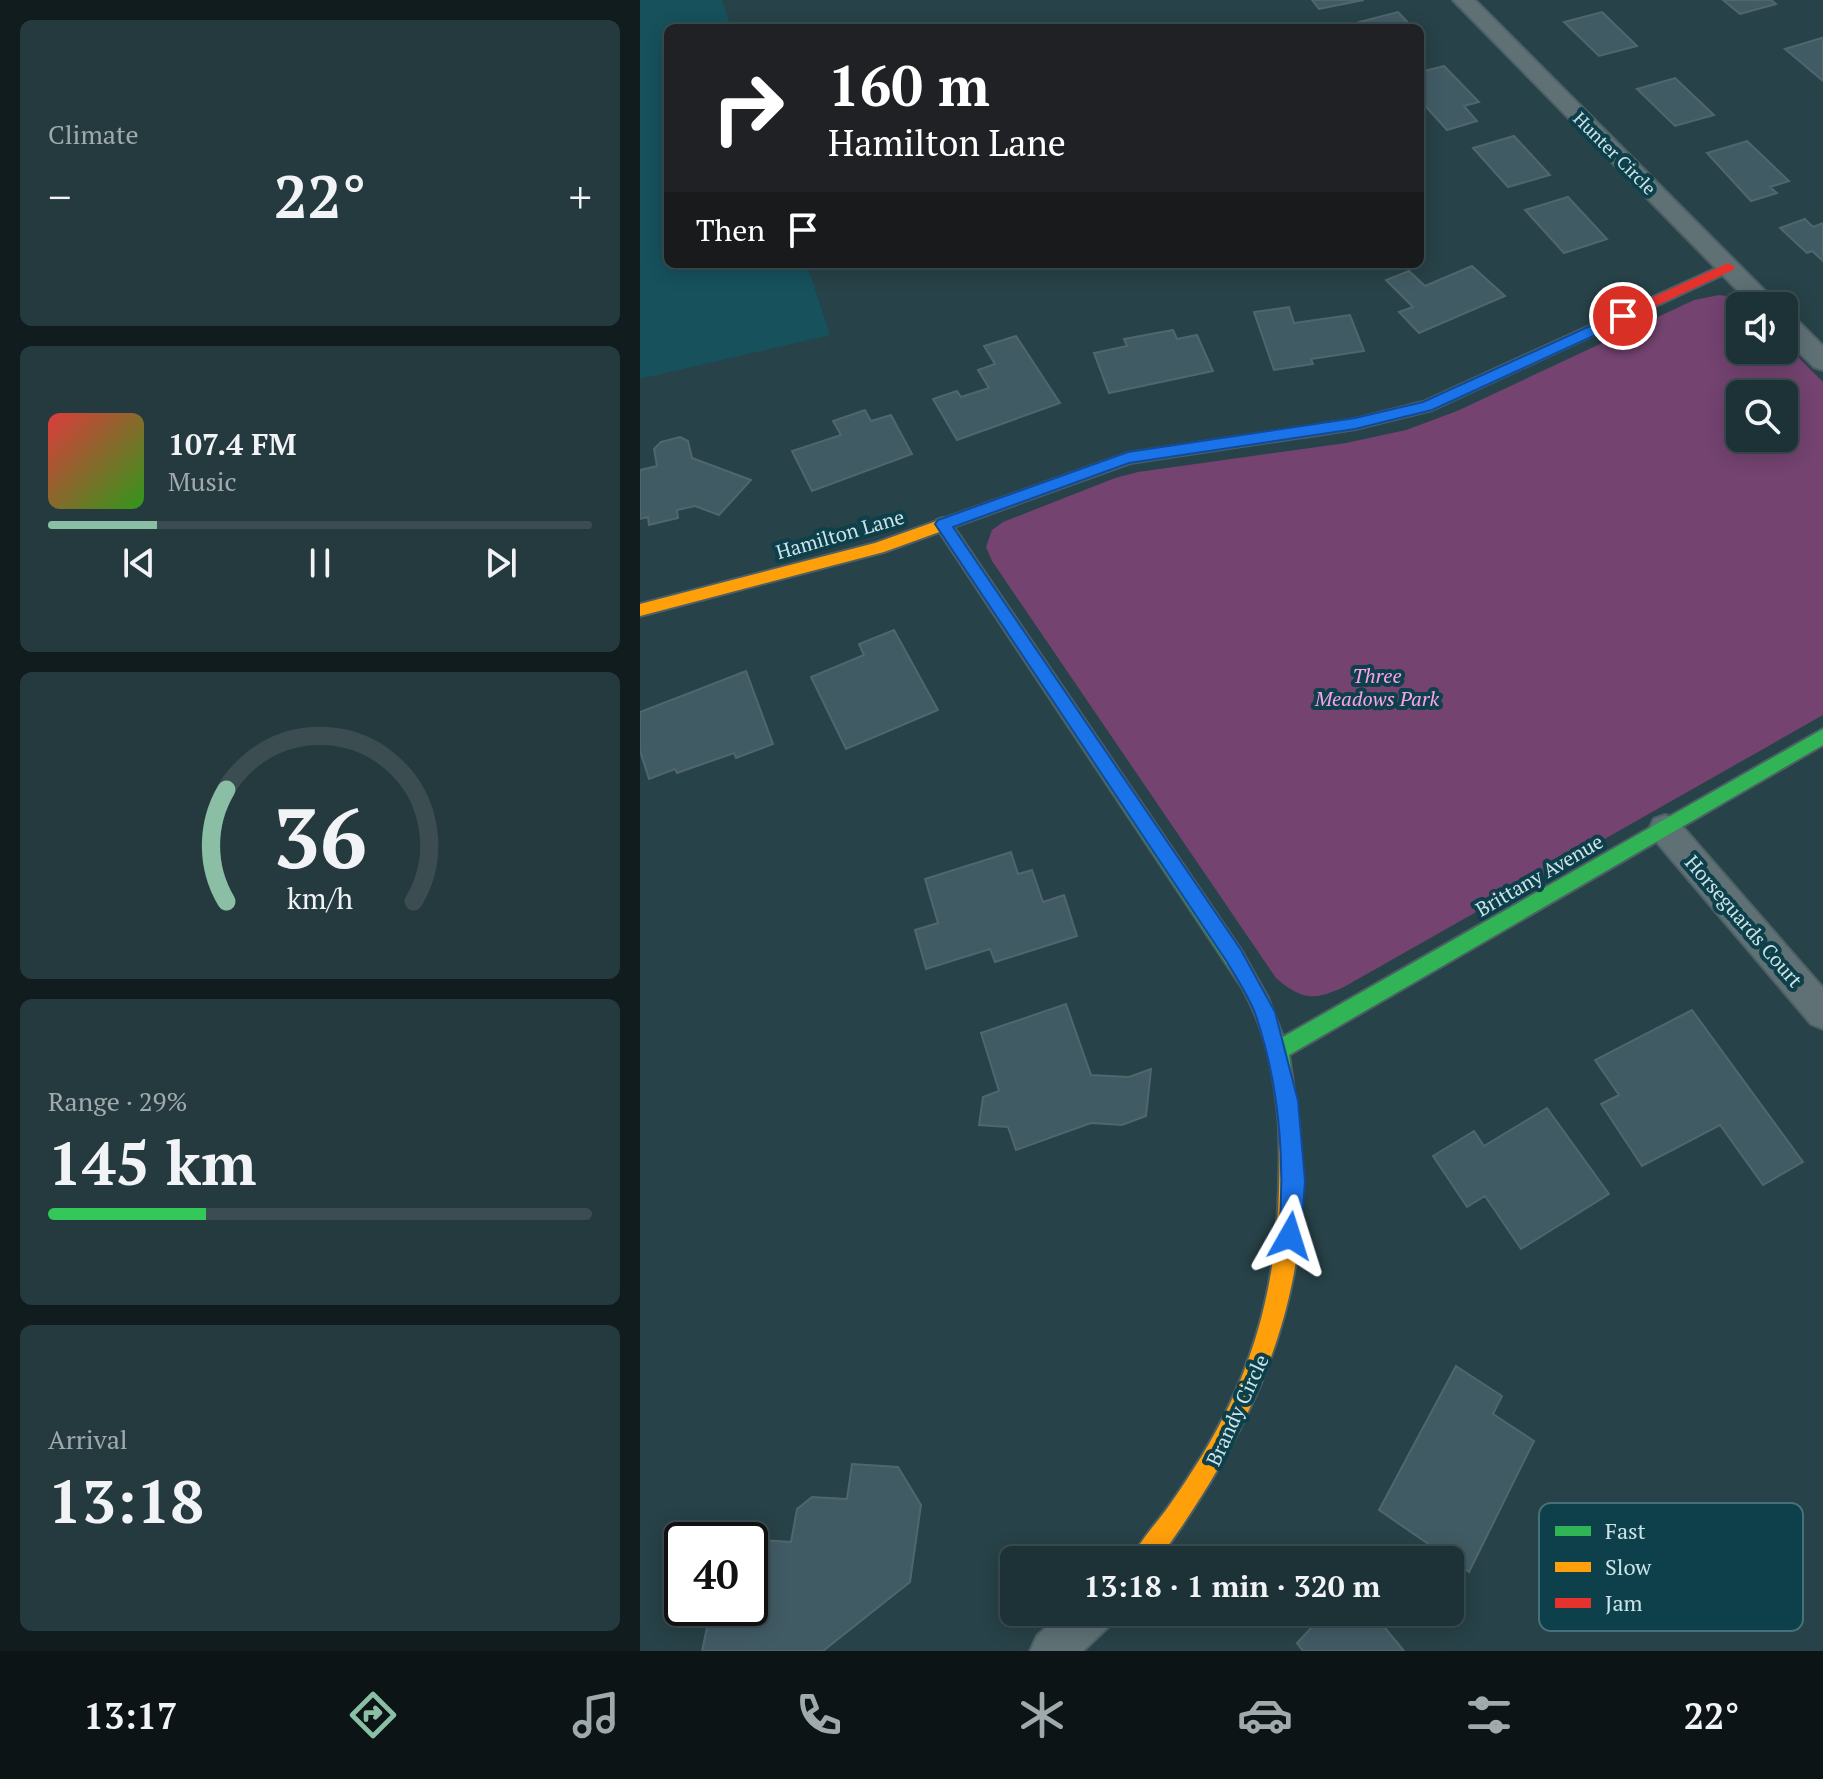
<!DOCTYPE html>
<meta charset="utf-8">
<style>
:root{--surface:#1d3236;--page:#253a3e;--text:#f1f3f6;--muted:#a0aaad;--line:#3b4d51;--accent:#8abfa5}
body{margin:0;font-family:"PT Serif",serif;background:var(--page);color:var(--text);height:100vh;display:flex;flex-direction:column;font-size:30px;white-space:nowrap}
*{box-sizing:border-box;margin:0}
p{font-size:26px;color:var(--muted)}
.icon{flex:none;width:44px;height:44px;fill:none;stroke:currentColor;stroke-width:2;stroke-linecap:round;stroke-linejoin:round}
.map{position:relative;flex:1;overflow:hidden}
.side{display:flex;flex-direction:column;gap:20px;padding:20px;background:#101c1e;width:640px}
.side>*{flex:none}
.guide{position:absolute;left:24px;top:24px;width:760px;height:244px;border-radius:12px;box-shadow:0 4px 20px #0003,0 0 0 2px var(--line);background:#202124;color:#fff;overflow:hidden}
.buttons{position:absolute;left:1086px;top:292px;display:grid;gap:16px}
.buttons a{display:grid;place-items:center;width:72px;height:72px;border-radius:12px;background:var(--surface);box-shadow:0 4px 20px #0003,0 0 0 2px var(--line);font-size:40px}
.speed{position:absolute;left:24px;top:1522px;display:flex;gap:16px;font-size:40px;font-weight:700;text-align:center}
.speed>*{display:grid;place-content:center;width:104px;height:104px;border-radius:50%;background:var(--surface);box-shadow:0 4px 20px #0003,0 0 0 2px var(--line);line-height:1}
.speed .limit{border:4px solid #111;border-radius:12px;background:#fff;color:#111}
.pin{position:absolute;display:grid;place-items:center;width:68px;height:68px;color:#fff;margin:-34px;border:4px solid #fff;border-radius:50%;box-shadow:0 2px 8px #0007}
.me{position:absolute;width:88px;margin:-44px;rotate:6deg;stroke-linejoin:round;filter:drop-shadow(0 0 6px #0008)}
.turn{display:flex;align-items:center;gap:28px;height:168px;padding:0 32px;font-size:36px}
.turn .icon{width:104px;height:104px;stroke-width:2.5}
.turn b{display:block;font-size:56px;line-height:68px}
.then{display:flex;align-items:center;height:76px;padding:0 32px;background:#0003;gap:16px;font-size:30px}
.big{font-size:60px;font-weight:600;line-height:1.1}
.side .tile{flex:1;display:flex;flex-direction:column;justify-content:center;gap:12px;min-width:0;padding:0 28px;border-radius:12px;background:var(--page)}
.side .dial{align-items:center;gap:0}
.dial svg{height:208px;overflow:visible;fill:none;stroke:var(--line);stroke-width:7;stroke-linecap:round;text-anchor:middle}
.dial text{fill:var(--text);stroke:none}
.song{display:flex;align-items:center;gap:24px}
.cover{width:96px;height:96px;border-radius:12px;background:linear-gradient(135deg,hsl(0 70% 55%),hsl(110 70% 35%))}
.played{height:8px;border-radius:4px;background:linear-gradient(90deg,var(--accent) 20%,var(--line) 20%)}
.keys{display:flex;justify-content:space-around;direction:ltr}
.heat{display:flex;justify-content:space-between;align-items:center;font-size:44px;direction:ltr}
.charge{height:12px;border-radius:6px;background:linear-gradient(90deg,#34c759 29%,var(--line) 0)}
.trip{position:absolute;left:360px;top:1546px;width:464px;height:80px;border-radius:12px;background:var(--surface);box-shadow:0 4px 20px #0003,0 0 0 2px var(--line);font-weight:600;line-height:80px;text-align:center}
.menu{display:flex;height:128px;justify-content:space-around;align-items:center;background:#0c1416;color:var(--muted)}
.menu .icon{width:56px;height:56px}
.menu .current{color:var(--accent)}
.menu b{font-size:36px;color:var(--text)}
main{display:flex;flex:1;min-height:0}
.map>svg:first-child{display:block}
.built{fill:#16515c}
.green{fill:#744370;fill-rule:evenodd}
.building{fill:#415b65;stroke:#51666c;stroke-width:2}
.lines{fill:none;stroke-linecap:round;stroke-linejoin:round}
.street-casing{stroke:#4c6065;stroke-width:4}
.fast-casing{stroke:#4c6065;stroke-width:4}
.slow-casing{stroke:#4c6065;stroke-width:4}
.jam-casing{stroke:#4c6065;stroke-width:4}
.street{fill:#5f7175;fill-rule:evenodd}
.fast{fill:#30b455;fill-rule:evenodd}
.slow{fill:#ff9f0a;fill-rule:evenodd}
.jam{fill:#e5322d;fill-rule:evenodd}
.route{fill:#1a73e8;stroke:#114b97;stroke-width:2}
.labels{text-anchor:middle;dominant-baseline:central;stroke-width:8;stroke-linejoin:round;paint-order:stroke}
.far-street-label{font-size:18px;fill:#cbe3e9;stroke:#0d404a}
.street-label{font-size:20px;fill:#cbe3e9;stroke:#0d404a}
.park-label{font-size:20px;font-style:italic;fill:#fca1eb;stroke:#0d404a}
.key{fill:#0d404a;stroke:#46717a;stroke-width:2}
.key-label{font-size:22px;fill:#cbe3e9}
</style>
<main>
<section class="side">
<div class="tile"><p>Climate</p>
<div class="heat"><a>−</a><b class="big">22°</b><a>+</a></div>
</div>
<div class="tile">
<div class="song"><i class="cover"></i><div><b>107.4 FM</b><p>Music</p></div></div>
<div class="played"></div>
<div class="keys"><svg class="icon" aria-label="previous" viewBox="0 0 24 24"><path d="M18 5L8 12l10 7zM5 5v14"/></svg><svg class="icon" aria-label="pause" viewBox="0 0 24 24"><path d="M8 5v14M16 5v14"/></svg><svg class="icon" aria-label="next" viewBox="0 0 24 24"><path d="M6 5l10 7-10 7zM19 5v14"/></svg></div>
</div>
<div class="tile dial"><svg viewBox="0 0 100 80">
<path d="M14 69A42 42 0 1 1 86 69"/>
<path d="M14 69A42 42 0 0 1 14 26" stroke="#8abfa5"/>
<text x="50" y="56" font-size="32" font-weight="700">36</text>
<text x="50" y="72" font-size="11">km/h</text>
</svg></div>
<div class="tile"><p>Range · 29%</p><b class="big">145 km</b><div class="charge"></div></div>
<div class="tile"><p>Arrival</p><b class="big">13:18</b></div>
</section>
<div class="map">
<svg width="1183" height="1651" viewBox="0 0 1183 1651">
<rect width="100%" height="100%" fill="#274248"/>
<path class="built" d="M0 0H82L91 28H28V264H167L190 335 0 379Z"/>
<path class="green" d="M1079 295 1094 297 1109 306H1100V350H1144V343L1183 382V715L704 987C673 1001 662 1000 636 978L352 561 346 547 352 530 363 522 475 478 498 472 706 443 766 430 817 411 1054 300ZM1100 394H1144V438H1100Z"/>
<path class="building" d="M672 0H724L679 9Z
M1083 0H1131L1136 4 1100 14Z
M758 12 773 28H724L719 22Z
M962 12 997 46 959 56 924 22Z
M1182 38 1183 39V81L1145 49Z
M804 66 839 102 824 106 837 121 807 130 780 100V72Z
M1035 78 1074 115 1035 126 997 89Z
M874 136 910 175 868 187 833 148Z
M1107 141 1149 181 1130 187 1137 193 1111 201 1067 153Z
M928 197 967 239 924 253 885 210Z
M1165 219 1173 227 1183 223V261L1172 251 1167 253 1140 228Z
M832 266 865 296 779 333 759 312 773 307 746 280 769 271 785 286Z
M649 307 654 323 710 315 724 351 671 359 673 364 634 370 614 312Z
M533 330 537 339 557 335 573 371 469 393 454 353 487 346 484 339Z
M376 336 420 403 317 440 293 399 317 391 321 397 349 388 338 370 355 364 344 346Z
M225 410 231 421 251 415 272 454 172 491 152 451 201 435 193 421Z
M40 437 48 441 52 458 111 480 79 515 55 506 37 510 38 518 9 525 8 517 0 519V470L17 466 14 449 21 442Z
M254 630 298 710 206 749 171 677 224 655 219 644Z
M106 671 133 744 96 758 94 753 37 773 35 769 9 779 0 751V712Z
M371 852 378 874 392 870 403 902 424 895 437 936 355 962 350 949 286 969 275 930 298 923 285 879Z
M426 1004 451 1075 489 1077 511 1069 506 1116 482 1125 451 1123 376 1150 368 1127 339 1125 343 1097 359 1091 341 1033Z
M1052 1010 1163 1162 1123 1185 1080 1125 1002 1166 961 1104 979 1095 955 1060Z
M907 1108 969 1194 881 1249 845 1196 827 1207 793 1156 834 1131 844 1146Z
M816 1366 862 1396 853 1414 894 1441 829 1572 739 1510Z
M212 1464 258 1467 281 1505 270 1582 183 1651H62L71 1609 110 1608V1549L122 1540 151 1542 157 1509 172 1497 207 1499Z
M686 1612H732L764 1651H663L657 1643Z"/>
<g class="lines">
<defs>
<path id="street" d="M813 0H835L1140 306H1113Z
M1144 314 1153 316 1183 346V370L1174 367 1144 337Z
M1025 815 1036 819 1183 988V1029L1171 1024 1014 839 1009 829 1014 819Z
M422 1612H474L468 1627 443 1651H390L397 1636Z"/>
<path id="fast" d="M303 518 309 520 601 950 628 998 643 1037 1183 729V745L649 1055 659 1126 656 1133 649 1136 642 1133 639 1126C635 1078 627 1032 603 989L297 528 295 524 297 520Z"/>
<path id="slow" d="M664 427 669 428V436L490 463 244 552 0 616V604L235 543 488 453Z
M649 1116 656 1119 659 1126C661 1167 663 1207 658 1247 643 1364 586 1467 518 1560H491C499 1542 514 1526 526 1510 539 1492 551 1473 563 1454 627 1348 643 1248 639 1126L642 1119Z"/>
<path id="jam" d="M1088 263 1095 267 1093 270 792 410 715 429 664 437 657 432 664 427 715 419 783 402Z"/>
</defs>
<use href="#street" class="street-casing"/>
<use href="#fast" class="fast-casing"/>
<use href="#slow" class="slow-casing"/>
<use href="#jam" class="jam-casing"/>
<use href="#street" class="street"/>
<use href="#fast" class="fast"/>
<use href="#slow" class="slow"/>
<use href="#jam" class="jam"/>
</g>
<path class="route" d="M983 311 990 316 988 320 792 410 715 429 489 463 313 527 601 950 635 1012 658 1101 665 1181 661 1236 657 1244 650 1247 642 1244 639 1236C645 1162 640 1087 616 1016 610 998 597 979 587 962L295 524 298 520 488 452 715 418 783 402Z"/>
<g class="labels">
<g class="far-street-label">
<text transform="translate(975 153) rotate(45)">Hunter Circle</text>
</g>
<g class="street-label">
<text transform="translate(200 534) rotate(-16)">Hamilton Lane</text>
<text transform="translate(899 875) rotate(-30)">Brittany Avenue</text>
<text transform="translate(1104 921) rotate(49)">Horseguards Court</text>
<text transform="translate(597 1410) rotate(-65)">Brandy Circle</text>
</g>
<g class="park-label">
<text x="737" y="675">Three<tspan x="737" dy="23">Meadows Park</tspan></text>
</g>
</g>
<rect x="899" y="1503" width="264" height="128" rx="12" class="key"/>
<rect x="915" y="1526" width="36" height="10" fill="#30b455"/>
<rect x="915" y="1562" width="36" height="10" fill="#ff9f0a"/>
<rect x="915" y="1598" width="36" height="10" fill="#e5322d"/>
<g class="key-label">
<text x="965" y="1539">Fast</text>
<text x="965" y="1575">Slow</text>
<text x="965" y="1611">Jam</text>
</g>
</svg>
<div class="buttons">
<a><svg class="icon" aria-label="sound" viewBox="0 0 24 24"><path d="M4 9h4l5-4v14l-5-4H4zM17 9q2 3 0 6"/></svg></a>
<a><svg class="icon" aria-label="search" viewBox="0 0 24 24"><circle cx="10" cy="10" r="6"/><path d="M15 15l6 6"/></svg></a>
</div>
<div class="speed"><div class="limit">40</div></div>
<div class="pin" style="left:983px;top:316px;background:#d93025"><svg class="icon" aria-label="arrive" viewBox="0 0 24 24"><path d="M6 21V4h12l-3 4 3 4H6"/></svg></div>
<svg class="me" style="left:650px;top:1236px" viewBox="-20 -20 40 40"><path d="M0-17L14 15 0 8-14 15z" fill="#1a73e8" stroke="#fff" stroke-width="4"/></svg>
<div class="trip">13:18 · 1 min · 320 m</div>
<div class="guide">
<div class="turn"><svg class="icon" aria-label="right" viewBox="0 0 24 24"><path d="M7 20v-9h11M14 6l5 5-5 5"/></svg><div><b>160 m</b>Hamilton Lane</div></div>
<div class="then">Then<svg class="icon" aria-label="arrive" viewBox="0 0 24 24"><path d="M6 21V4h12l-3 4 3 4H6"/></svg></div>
</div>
</div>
</main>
<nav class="menu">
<b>13:17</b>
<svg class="icon current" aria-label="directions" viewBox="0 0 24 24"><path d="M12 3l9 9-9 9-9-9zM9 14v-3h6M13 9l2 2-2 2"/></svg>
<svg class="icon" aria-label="music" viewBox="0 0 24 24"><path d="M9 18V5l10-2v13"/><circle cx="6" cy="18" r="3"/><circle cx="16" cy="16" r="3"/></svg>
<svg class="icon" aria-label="phone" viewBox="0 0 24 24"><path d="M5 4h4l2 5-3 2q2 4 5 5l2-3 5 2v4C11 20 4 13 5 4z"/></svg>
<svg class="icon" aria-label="climate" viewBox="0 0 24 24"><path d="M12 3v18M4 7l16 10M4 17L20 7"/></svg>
<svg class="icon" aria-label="car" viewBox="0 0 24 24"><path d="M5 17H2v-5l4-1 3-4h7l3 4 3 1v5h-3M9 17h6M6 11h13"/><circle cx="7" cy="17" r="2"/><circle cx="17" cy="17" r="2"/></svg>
<svg class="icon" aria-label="filters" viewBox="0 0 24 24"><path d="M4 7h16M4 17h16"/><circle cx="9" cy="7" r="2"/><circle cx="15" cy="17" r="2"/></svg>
<b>22°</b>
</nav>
